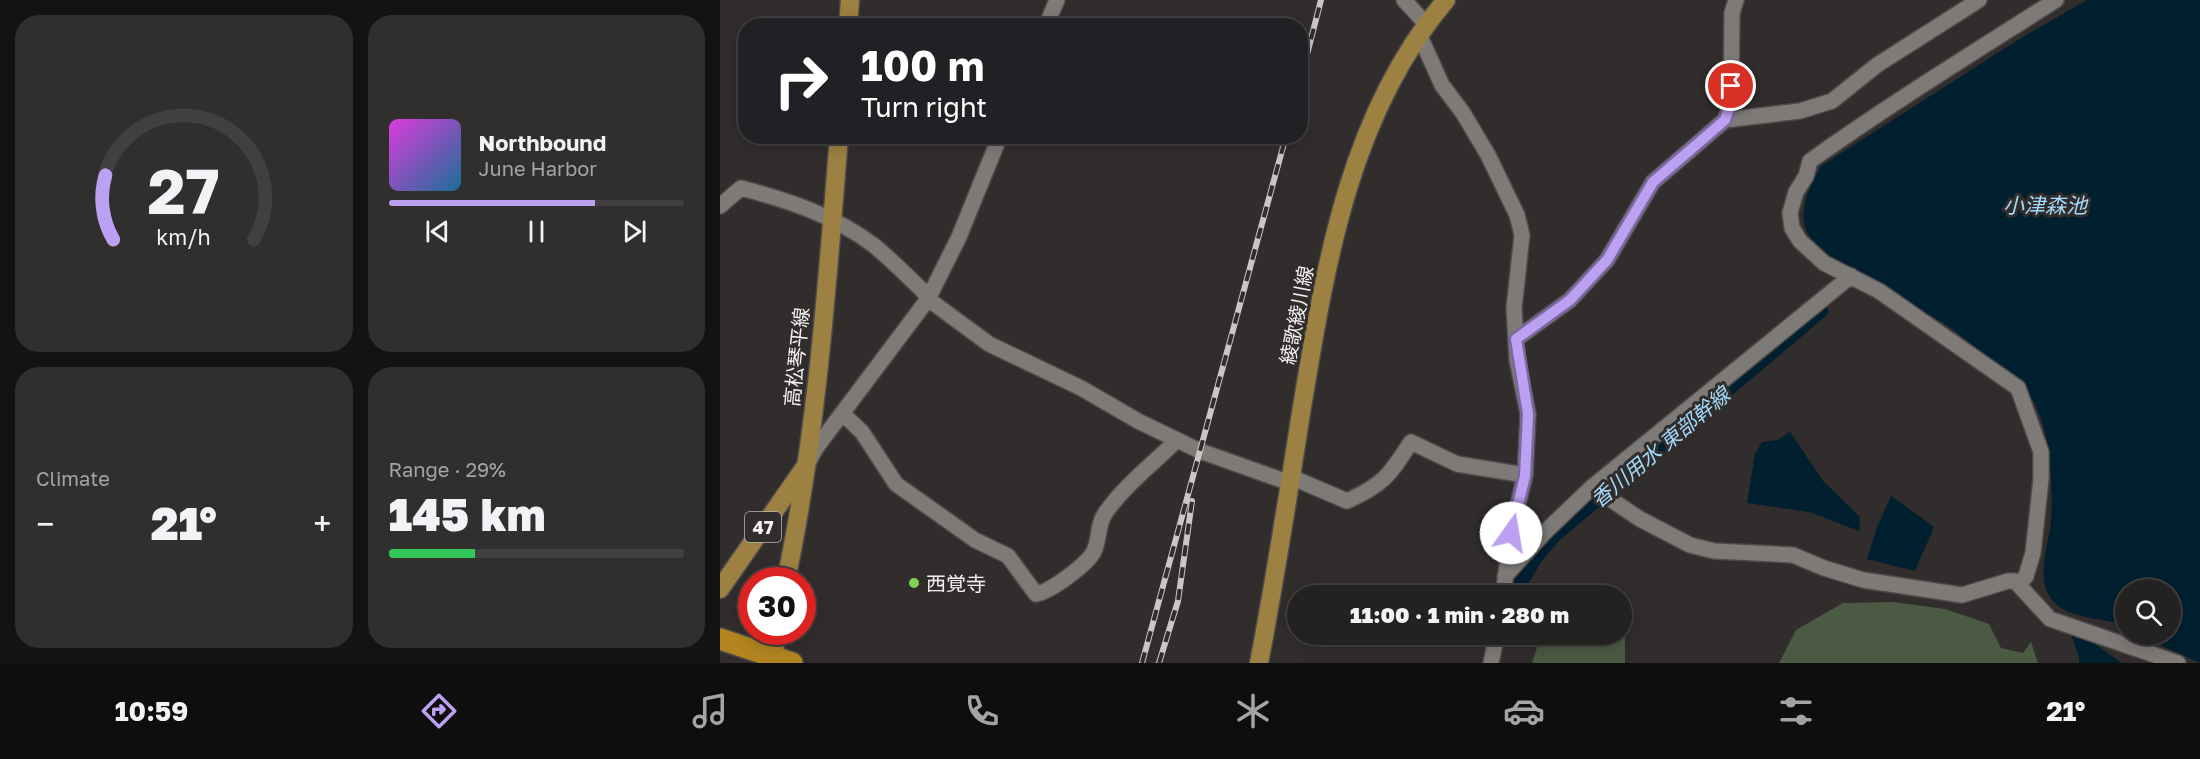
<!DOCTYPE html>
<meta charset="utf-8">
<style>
:root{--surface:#242221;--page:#302f2e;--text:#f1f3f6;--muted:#a3a4a5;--line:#413f3f;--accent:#bca0f2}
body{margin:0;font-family:"Golos Text","Noto Sans JP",sans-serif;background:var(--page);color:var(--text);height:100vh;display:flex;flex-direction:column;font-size:22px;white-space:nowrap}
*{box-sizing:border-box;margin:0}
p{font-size:20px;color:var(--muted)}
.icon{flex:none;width:33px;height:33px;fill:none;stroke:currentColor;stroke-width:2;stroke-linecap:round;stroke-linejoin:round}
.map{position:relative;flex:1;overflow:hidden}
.panel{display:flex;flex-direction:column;gap:15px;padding:15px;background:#141312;width:720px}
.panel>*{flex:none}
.banner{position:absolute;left:18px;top:18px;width:570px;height:126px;border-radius:24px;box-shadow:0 3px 15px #0003,0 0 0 2px var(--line);background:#202124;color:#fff;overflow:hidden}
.tools{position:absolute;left:1395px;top:579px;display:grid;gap:12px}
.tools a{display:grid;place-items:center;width:66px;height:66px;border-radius:50%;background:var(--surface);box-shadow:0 3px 15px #0003,0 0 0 2px var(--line);font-size:30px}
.speed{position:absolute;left:18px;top:567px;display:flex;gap:12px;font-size:30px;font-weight:700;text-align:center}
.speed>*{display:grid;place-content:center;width:78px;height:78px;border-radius:50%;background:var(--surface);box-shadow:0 3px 15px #0003,0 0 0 2px var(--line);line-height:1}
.speed .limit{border:9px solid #d22;background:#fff;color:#111}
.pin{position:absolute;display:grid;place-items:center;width:51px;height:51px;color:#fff;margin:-26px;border:3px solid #fff;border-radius:50%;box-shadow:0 2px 6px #0007}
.me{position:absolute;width:66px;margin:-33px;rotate:13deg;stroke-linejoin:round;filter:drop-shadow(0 0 4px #0008)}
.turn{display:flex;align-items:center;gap:21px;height:126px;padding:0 24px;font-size:27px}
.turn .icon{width:78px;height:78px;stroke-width:2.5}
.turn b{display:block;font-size:42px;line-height:51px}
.big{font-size:45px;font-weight:800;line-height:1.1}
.panel .card{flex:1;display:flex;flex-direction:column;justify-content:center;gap:9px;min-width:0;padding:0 21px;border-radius:24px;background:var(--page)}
.panel .dial{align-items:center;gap:0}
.dial svg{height:156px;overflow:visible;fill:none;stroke:var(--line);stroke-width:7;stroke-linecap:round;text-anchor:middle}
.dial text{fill:var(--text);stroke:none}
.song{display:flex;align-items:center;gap:18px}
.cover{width:72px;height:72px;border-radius:9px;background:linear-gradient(135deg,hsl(300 70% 55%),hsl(200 70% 35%))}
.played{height:6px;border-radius:3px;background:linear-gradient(90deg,var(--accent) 70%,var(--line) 70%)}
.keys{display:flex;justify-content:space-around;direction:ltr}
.heat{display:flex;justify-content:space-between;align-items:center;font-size:33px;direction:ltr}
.charge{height:9px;border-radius:4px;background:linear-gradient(90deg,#34c759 29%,var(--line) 0)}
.panel .tiles{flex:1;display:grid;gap:15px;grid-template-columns:repeat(2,1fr)}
.trip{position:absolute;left:567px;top:585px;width:345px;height:60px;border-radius:30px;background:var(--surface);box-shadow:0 3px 15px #0003,0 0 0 2px var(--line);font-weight:800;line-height:60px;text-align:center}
.menu{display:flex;height:96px;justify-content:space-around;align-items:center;background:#0e0e0d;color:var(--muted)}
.menu .icon{width:42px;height:42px}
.menu .on{color:var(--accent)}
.menu b{font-size:27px;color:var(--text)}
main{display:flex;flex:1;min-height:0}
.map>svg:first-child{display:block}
.green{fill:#4b5a43}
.water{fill:#001f2f}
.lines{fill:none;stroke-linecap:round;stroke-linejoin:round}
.canal{stroke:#001f2f;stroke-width:14}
.minor-casing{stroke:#4d4a49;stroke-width:18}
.major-casing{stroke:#4d4a49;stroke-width:21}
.highway-casing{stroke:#4d4a49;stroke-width:24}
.minor{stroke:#7e7a78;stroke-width:15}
.major{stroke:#9d8143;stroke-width:18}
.highway{stroke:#b28520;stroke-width:21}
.rail-casing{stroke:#c9c7c6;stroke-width:6}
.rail{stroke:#302d2c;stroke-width:4;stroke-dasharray:11;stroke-linecap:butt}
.route-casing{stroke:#7a689d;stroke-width:15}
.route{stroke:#bca0f2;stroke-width:10}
.poi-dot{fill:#80d051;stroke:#302d2c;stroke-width:2}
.labels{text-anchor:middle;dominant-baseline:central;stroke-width:6;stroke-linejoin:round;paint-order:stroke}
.shield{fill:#302d2c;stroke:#b8b6b5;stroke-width:1.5}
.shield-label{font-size:18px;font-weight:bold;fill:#f3f1f0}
.street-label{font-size:20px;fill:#f3f1f0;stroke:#302d2c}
.poi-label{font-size:20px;fill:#f3f1f0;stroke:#302d2c;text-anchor:start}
.water-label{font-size:21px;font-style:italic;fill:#a4dbfd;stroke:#302d2c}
</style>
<main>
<section class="panel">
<div class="tiles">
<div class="card dial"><svg viewBox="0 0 100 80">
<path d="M14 69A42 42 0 1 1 86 69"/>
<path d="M14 69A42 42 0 0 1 10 36" stroke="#bca0f2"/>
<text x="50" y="56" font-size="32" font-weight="700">27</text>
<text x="50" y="72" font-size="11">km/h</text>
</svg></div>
<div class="card">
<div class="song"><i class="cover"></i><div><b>Northbound</b><p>June Harbor</p></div></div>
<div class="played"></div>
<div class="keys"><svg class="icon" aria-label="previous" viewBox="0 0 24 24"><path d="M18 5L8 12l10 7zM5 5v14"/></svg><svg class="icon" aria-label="pause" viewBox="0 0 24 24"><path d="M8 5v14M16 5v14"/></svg><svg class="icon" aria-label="next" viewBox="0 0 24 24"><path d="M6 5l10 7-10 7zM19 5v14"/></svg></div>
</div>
<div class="card"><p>Climate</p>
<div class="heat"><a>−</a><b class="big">21°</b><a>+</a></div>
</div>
<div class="card"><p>Range · 29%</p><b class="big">145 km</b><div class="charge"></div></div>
</div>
</section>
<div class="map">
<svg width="1480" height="663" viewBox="0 0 1480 663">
<rect width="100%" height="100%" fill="#302d2c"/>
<path class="green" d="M1173 602 1225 609 1269 624 1281 648 1303 653 1311 642 1318 663H1059L1076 630 1123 603Z
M902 626 905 633V663H812L821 635 902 634Z"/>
<path class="water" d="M1367 0H1480V663L1418 635 1450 634V590H1406L1405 626C1384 617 1350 620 1333 601 1314 579 1329 546 1331 522 1334 489 1330 413 1305 391 1281 369 1258 348 1232 329 1201 306 1098 262 1086 230 1078 207 1091 185 1101 166L1301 38Z
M1070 432 1103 481 1140 517 1139 531 1089 512 1027 503 1035 454 1042 442 1058 440Z
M1171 496 1214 527 1195 571 1147 559 1157 527Z
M1348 625 1402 663H1359V658Z"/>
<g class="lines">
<path class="canal" d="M793 596 816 557 834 536 1101 311"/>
<defs>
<path id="minor" d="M684 0 706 24
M326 26 337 0
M699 34 722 85 743 113 768 155 797 215 802 235 794 308 797 360 808 414 805 475 791 533 783 596
M1005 120 1011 103 1012 13 1016 0
M0 206 21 188C67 200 113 215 152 244 170 258 186 275 203 291L208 299 269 344 361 388 418 421 480 451 570 483
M796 339 850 300 887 260 933 182 1005 120 1080 111 1112 101 1157 65 1259 0
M123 414 142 432 176 484 255 540 288 556 316 594C330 592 368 564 374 551 380 539 377 524 386 512 405 485 434 463 457 440
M88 463 96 448 208 299 239 237 280 136
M571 477 627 501C664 484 669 476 691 442L737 464 805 475
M872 487 920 519 970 545 994 551 1073 555 1104 568 1143 580 1242 595 1288 581H1295L1330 619 1458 663
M785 576 825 532 872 487 1131 276
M1299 584 1306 576 1313 553 1321 479V452L1298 388 1159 291 1104 263 1080 241 1072 228 1070 213 1076 192 1086 176 1090 161C1170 104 1253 53 1336 0
M771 663 777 634"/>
<path id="major" d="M128 26 130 0
M66 580C97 434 107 285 119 136
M0 589 85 467
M52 663 57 632
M539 663C555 580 568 496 581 413 605 269 628 115 726 0"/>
<path id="highway" d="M0 639 72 663"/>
</defs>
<use href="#minor" class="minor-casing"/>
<use href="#major" class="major-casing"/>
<use href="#highway" class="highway-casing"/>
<use href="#minor" class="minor"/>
<use href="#major" class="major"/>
<use href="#highway" class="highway"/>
<defs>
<path id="rail" d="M580 82 601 0
M422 663 566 136
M439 663 458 601 472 501"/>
</defs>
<use href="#rail" class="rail-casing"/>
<use href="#rail" class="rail"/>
</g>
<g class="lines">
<defs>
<path id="route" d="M791 533 805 476 808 414 796 339 850 300 887 260 933 182 1005 120 1011 103V86"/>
</defs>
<use href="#route" class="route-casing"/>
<use href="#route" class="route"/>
</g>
<circle class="poi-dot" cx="194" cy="583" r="6"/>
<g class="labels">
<rect class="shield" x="25" y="512" width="36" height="30" rx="4.5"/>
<g class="shield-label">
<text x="43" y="527">47</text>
</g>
<g class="street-label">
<text transform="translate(576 315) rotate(-79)">綾歌綾川線</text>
<text transform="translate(76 357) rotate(-84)">高松琴平線</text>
</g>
<g class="poi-label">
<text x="206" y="583">西覚寺</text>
</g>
<g class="water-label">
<text x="1325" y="205">小津森池</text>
<text transform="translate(940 447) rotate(-40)">香川用水 東部幹線</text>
</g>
</g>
</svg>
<div class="tools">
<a><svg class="icon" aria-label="search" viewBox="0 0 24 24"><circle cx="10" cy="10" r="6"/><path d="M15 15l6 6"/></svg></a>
</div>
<div class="speed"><div class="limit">30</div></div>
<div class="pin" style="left:1011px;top:86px;background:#d93025"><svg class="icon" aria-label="arrive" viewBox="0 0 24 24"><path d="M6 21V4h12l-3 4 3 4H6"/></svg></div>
<svg class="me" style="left:791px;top:533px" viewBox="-20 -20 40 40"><circle r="19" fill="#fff"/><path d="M0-13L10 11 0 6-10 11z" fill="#bca0f2"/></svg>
<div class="trip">11:00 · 1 min · 280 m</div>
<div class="banner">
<div class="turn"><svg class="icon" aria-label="right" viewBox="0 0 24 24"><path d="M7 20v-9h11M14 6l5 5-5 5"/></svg><div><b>100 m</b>Turn right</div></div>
</div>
</div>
</main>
<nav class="menu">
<b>10:59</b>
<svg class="icon on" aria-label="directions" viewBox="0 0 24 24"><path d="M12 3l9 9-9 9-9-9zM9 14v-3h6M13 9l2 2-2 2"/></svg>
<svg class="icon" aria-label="music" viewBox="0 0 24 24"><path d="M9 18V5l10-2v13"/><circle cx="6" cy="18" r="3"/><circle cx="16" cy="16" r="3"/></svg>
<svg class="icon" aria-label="phone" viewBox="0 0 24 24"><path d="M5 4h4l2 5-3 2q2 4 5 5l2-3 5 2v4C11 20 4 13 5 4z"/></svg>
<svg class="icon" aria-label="climate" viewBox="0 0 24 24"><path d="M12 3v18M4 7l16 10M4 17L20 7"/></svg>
<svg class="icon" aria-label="car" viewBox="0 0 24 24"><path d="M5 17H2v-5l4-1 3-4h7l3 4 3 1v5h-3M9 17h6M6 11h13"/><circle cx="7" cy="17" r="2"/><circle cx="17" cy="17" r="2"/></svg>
<svg class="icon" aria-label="filters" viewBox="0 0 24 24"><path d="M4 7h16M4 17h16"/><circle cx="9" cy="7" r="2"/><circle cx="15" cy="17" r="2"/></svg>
<b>21°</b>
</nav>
